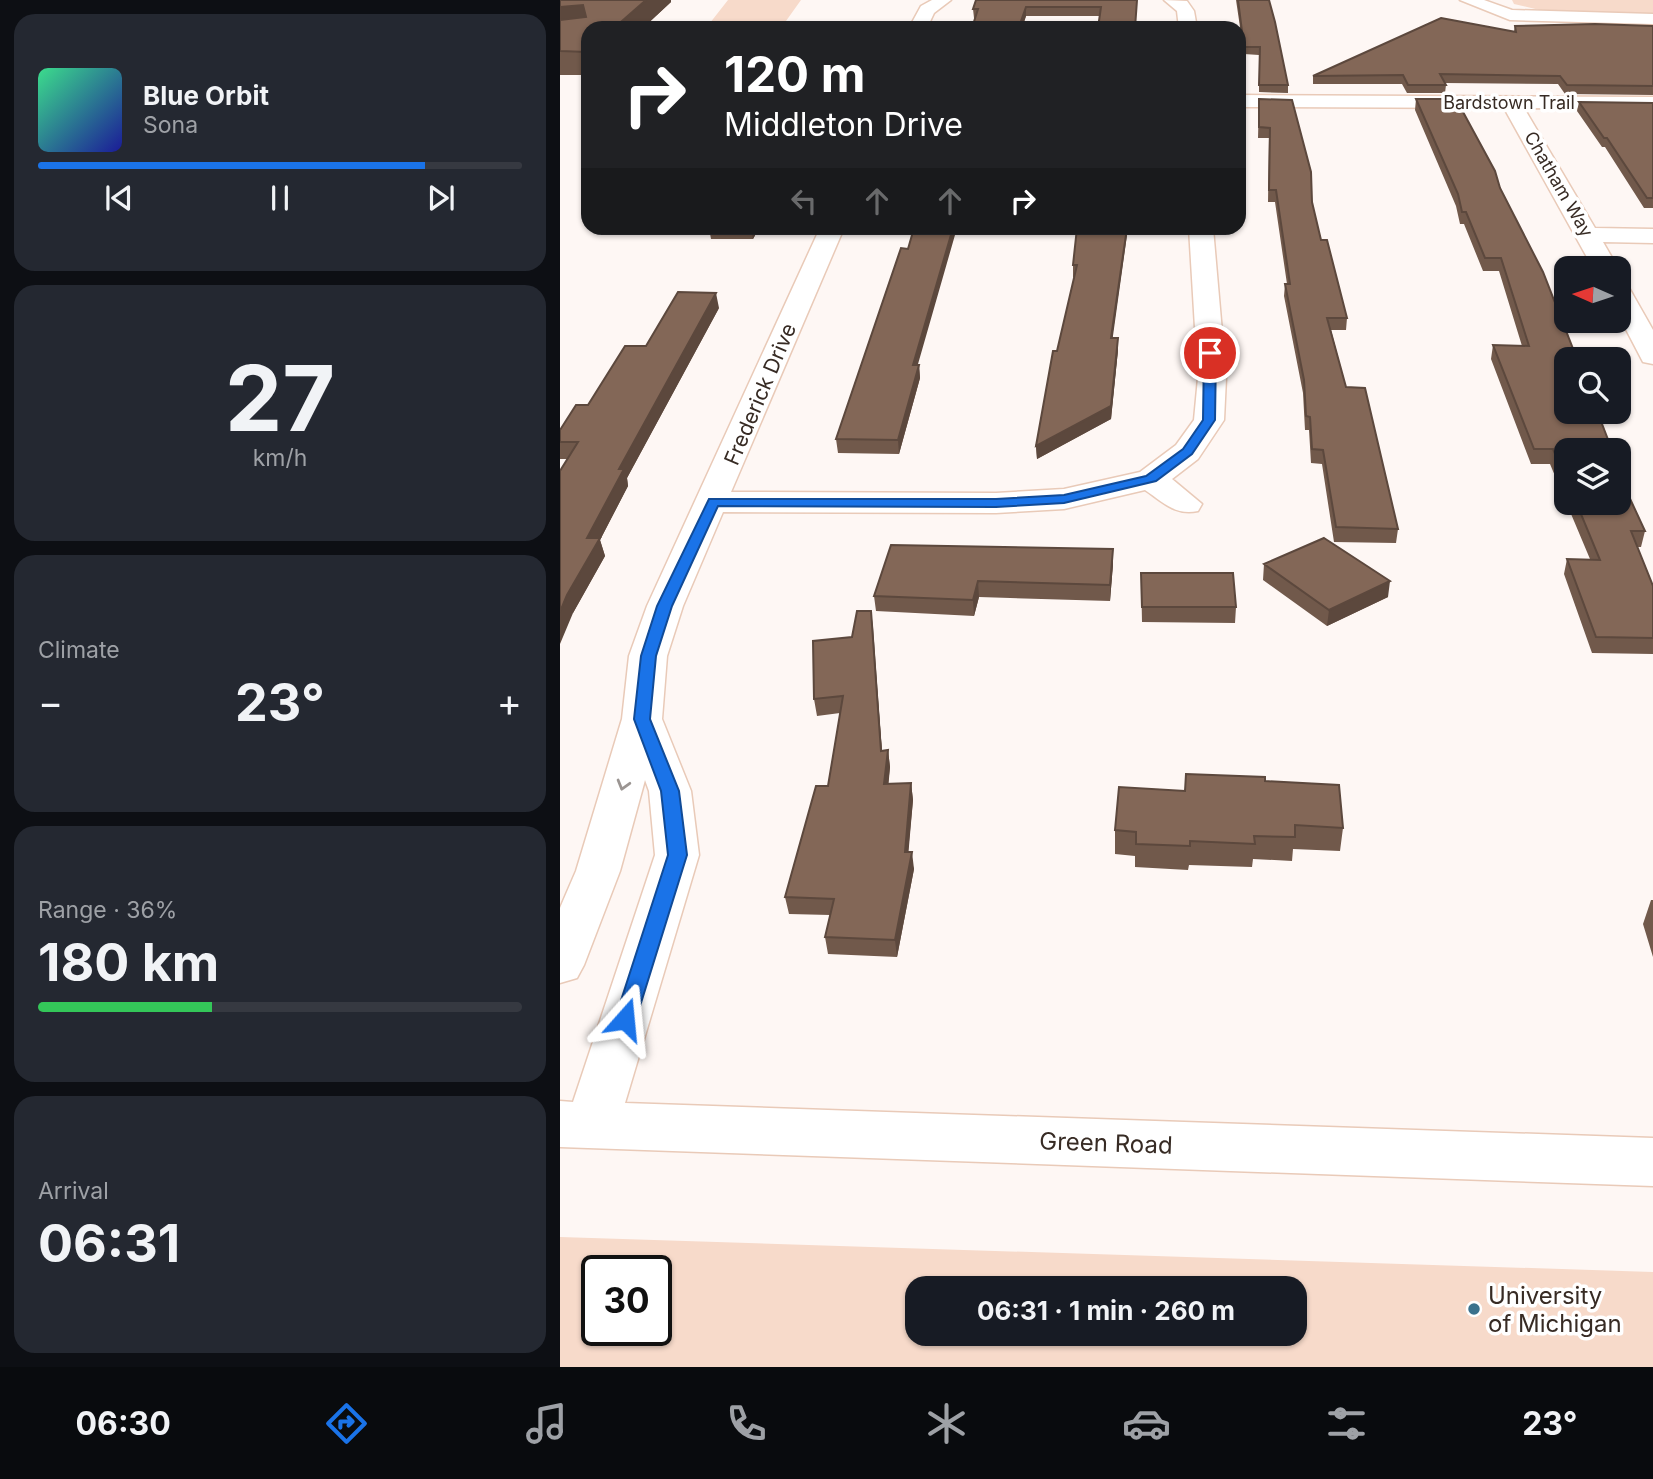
<!DOCTYPE html>
<meta charset="utf-8">
<style>
:root{--surface:#171b24;--page:#242831;--text:#f1f3f6;--muted:#9ea1a6;--line:#363941;--accent:#1a73e8}
body{margin:0;font-family:Inter,sans-serif;background:var(--page);color:var(--text);height:100vh;display:flex;flex-direction:column;font-size:26px;white-space:nowrap}
*{box-sizing:border-box;margin:0}
p{font-size:23px;color:var(--muted)}
.icon{flex:none;width:38px;height:38px;fill:none;stroke:currentColor;stroke-width:2;stroke-linecap:round;stroke-linejoin:round}
.map{position:relative;flex:1;overflow:hidden}
.details{display:flex;flex-direction:column;gap:14px;padding:14px;background:#0d0f14;width:560px}
.details>*{flex:none}
.banner{position:absolute;left:21px;top:21px;width:665px;height:214px;border-radius:21px;box-shadow:0 2px 5px #0004;background:#202124;color:#fff;overflow:hidden}
.needle{width:46px;rotate:273deg}
.tools{position:absolute;left:994px;top:256px;display:grid;gap:14px}
.tools a{display:grid;place-items:center;width:77px;height:77px;border-radius:14px;background:var(--surface);box-shadow:0 2px 5px #0004;font-size:35px}
.speed{position:absolute;left:21px;top:1255px;display:flex;gap:14px;font-size:35px;font-weight:700;text-align:center}
.speed>*{display:grid;place-content:center;width:91px;height:91px;border-radius:50%;background:var(--surface);box-shadow:0 2px 5px #0004;line-height:1}
.speed .limit{border:4px solid #111;border-radius:10px;background:#fff;color:#111}
.pin{position:absolute;display:grid;place-items:center;width:60px;height:60px;color:#fff;margin:-30px;border:4px solid #fff;border-radius:50%;box-shadow:0 2px 7px #0007}
.me{position:absolute;width:77px;margin:-38px;rotate:18deg;stroke-linejoin:round;filter:drop-shadow(0 0 5px #0008)}
.turn{display:flex;align-items:center;gap:24px;height:147px;padding:0 28px;font-size:32px}
.turn .icon{width:91px;height:91px;stroke-width:2.5}
.turn b{display:block;font-size:49px;line-height:60px}
.lanes{display:flex;align-items:center;height:66px;padding:0 28px;background:#0003;justify-content:center;gap:35px;direction:ltr}
.lanes .off{opacity:.35}
.big{font-size:52px;font-weight:700;line-height:1.1}
.details .card{flex:1;display:flex;flex-direction:column;justify-content:center;gap:10px;min-width:0;padding:0 24px;border-radius:21px;background:var(--page)}
.details .dial{align-items:center;gap:0}
.dial b{font-size:91px;line-height:1}
.song{display:flex;align-items:center;gap:21px}
.cover{width:84px;height:84px;border-radius:10px;background:linear-gradient(135deg,hsl(150 70% 55%),hsl(240 70% 35%))}
.played{height:7px;border-radius:4px;background:linear-gradient(90deg,var(--accent) 80%,var(--line) 80%)}
.keys{display:flex;justify-content:space-around;direction:ltr}
.heat{display:flex;justify-content:space-between;align-items:center;font-size:38px;direction:ltr}
.charge{height:10px;border-radius:5px;background:linear-gradient(90deg,#34c759 36%,var(--line) 0)}
.trip{position:absolute;left:345px;top:1276px;width:402px;height:70px;border-radius:21px;background:var(--surface);box-shadow:0 2px 5px #0004;font-weight:700;line-height:70px;text-align:center}
.dock{display:flex;height:112px;justify-content:space-around;align-items:center;background:#090b0e;color:var(--muted)}
.dock .icon{width:49px;height:49px}
.dock .active{color:var(--accent)}
.dock b{font-size:32px;color:var(--text)}
main{display:flex;flex:1;min-height:0}
.map>svg:first-child{display:block}
.green{fill:#f7daca;fill-rule:evenodd}
.lines{fill:none;stroke-linecap:round;stroke-linejoin:round}
.minor-casing{stroke:#e9cab8;stroke-width:3}
.minor{fill:#fff;fill-rule:evenodd}
.wall{fill:#71594b}
.shaded-wall{fill:#5c483d}
.building{fill:#836757;stroke:#5c483d;stroke-width:2}
.oneway{stroke:#9b9592}
.route{fill:#1a73e8;stroke:#114b97;stroke-width:2}
.poi-dot{fill:#3a718c;stroke:#fff;stroke-width:2.5}
.labels{text-anchor:middle;dominant-baseline:central;stroke-width:7;stroke-linejoin:round;paint-order:stroke}
.far-street-label{font-size:18px;fill:#372b24;stroke:#fff}
.street-label{font-size:21px;fill:#372b24;stroke:#fff}
.near-street-label{font-size:24px;fill:#372b24;stroke:#fff}
.near-poi-label{font-size:24px;fill:#372b24;stroke:#fff;text-anchor:start}
</style>
<main>
<section class="details">
<div class="card">
<div class="song"><i class="cover"></i><div><b>Blue Orbit</b><p>Sona</p></div></div>
<div class="played"></div>
<div class="keys"><svg class="icon" aria-label="previous" viewBox="0 0 24 24"><path d="M18 5L8 12l10 7zM5 5v14"/></svg><svg class="icon" aria-label="pause" viewBox="0 0 24 24"><path d="M8 5v14M16 5v14"/></svg><svg class="icon" aria-label="next" viewBox="0 0 24 24"><path d="M6 5l10 7-10 7zM19 5v14"/></svg></div>
</div>
<div class="card dial"><b>27</b><p>km/h</p></div>
<div class="card"><p>Climate</p>
<div class="heat"><a>−</a><b class="big">23°</b><a>+</a></div>
</div>
<div class="card"><p>Range · 36%</p><b class="big">180 km</b><div class="charge"></div></div>
<div class="card"><p>Arrival</p><b class="big">06:31</b></div>
</section>
<div class="map">
<svg width="1093" height="1367" viewBox="0 0 1093 1367">
<rect width="100%" height="100%" fill="#fef7f4"/>
<path class="green" d="M168 0H241L221 28H146Z
M952 0H1093V14L992 13 954 4Z
M0 1237 1093 1272V1367H0ZM37 1270H96V1330H37ZM357 1288H735V1334H357Z"/>
<g class="lines">
<defs>
<path id="minor" d="M372 0H391L374 13 367 28H349L361 6Z
M604 0 627 1 634 11 637 28H619L617 11Z
M900 0H924L952 10 1093 14V24L950 20Z
M679 95 1093 97V109L964 108 1035 228 1093 229V243L1043 242 1058 268H1033L944 108 679 107Z
M260 228H284L171 492 436 493 504 489 580 472 616 445 634 420 638 378 629 228H653L666 378 664 420 638 459 612 479 642 504 638 511C615 516 603 502 585 490L504 509 436 513 163 512 123 606 107 656 102 719 131 791 139 855 65 1103 1093 1138V1186L0 1147V1101L13 1102 95 855 89 791 85 780 60 871 24 965 17 978 0 983V908L16 871 62 719 69 656 87 606Z
M1059 283 1068 286 1093 330V364L1083 362 1059 316Z"/>
</defs>
<use href="#minor" class="minor-casing"/>
<use href="#minor" class="minor"/>
</g>
<path class="wall" d="M0 0 111 2 83 28H28V75H0Z
M577 0 540 16H466L462 28H412L415 18H414L413 9Z
M676 0H709L728 85V93L699 92V55L684 54Z
M955 26H1093V95L1005 94 998 84 885 83 886 85 885 93H847L842 84H753V76L954 32Z
M699 99 752 202 761 240 787 318 786 330H771L786 387 838 529 836 543 774 542 762 464 751 463 749 430H745L743 393 724 296 725 284H727L715 202H708L709 138H698Z
M856 99H896L1006 450V502H1059L1085 531 1081 547H1077L1093 586V654L1032 653 1004 574 1007 559H1030L990 464H971L931 359 933 345 962 346 939 271H923L904 224H900L896 206 855 110Z
M1019 102 1093 103V208H1084L1045 147H1042L1017 111Z
M149 228H199L193 239H151Z
M517 228 553 338H558V350L551 419 477 459 476 446 514 277H513V265Z
M348 249 358 365H359L360 378 339 454 278 453 276 439Z
M159 308 67 478 68 486 40 540 45 556 13 613 7 459H0V430L28 405 86 346Z
M331 545 553 564 550 601 419 597 414 616 316 611 314 596Z
M704 564 828 597 767 626 703 580Z
M581 573 676 607 675 623 582 622Z
M311 611 322 751 328 750 330 767 328 784 351 783 353 800 348 852 354 869 337 957 268 954 265 937 270 915 229 914 225 897 268 786 280 713 257 716 254 699 292 637Z
M705 781 783 828 780 851 733 849 732 861 693 859 692 867 629 865 628 870 575 867V856L555 854V830L625 791Z
M1091 900H1093V957L1083 924Z"/>
<path class="shaded-wall" d="M86 0H111V2L83 28H54Z
M23 5 28 27 0 29V7Z
M466 7V16L462 28H460V24Z
M191 228H199L193 239Z
M393 228H397L354 378 353 365Z
M567 228H568L551 350V338Z
M156 293 159 308 67 478 68 486 40 540 45 556 13 613 0 644V612L7 595 27 538 59 469Z
M558 338V350L551 419 477 459 476 446Z
M359 365 360 378 339 454 338 440Z
M553 549V564L550 601V585Z
M418 581 419 597 414 616 413 600Z
M830 581 828 597 767 626 769 610Z
M311 611 313 627 323 767 321 751Z
M328 750 330 767 327 801 324 784Z
M351 783 353 800 347 869 345 852Z
M352 852 354 869 337 957 335 940Z"/>
<path class="building" d="M0 0H86L54 28H28L27 52 0 51V20L26 17 23 5 0 7Z
M416 0H577L575 28H538L541 7H466L460 24H452L450 28H412L418 9H413Z
M678 0H709L715 22 728 85H699L700 47H684Z
M881 18 956 32 955 26 1035 24 1093 26V86L1007 85 1000 76 880 74 886 85H848L843 75 753 76Z
M699 99 732 100 751 172 752 202 761 240H767L787 318H767L786 387 805 388 838 529 776 527 763 450 752 449 750 417 746 416 744 380 725 284H730L716 190H709L710 128 699 127Z
M856 99H896L935 171 940 188 983 272 1017 359H1006V411H1037L1052 450H1006V480L993 449H974L933 345 969 346 941 258H925L906 212H902L898 194Z
M1019 102 1093 103V198H1087L1047 138H1044Z
M354 228H393L353 365H359L338 440 276 439 341 248 348 249Z
M517 228H567L551 338H558L551 406 476 446 493 351H497L517 265H513Z
M118 292 156 293 59 469H64L27 538H40L7 595 0 612V471L18 442H0V430L16 405H28L65 346H86Z
M1059 475 1085 531H1071L1093 586V638L1036 637 1007 559 1040 560 1016 502H1059Z
M764 538 830 581 769 610 704 564Z
M331 545 553 549 550 585 418 581 413 600 314 596Z
M581 573H673L676 607H582Z
M297 611H311L321 751 328 750 324 784 351 783 345 852H352L335 940 265 937 274 899 225 897 256 786H268L283 696 254 699 253 641 292 637Z
M626 774 705 777V781L779 785 783 828 735 825V837L694 836 695 844 630 841V846L576 844V832L555 830 559 787 625 791Z"/>
<defs><path id="oneway-chevron" d="M-2-3.5L2.5 0L-2 3.5" fill="none" stroke-width="1.6" stroke-linecap="round" stroke-linejoin="round" transform="scale(1.75)"/></defs>
<use class="oneway" href="#oneway-chevron" transform="translate(63 785) rotate(106)"/>
<path class="route" d="M650 349 656 353 655 420 632 454 596 481 504 503 436 507 158 506 112 606 96 656 90 719 119 791 127 855 76 1019 73 1025H58L55 1019 108 855 101 791 74 719 81 656 97 606 149 499H436L504 495 586 476 623 449 643 420 644 353Z"/>
<circle class="poi-dot" cx="914" cy="1309" r="7"/>
<g class="labels">
<g class="far-street-label">
<text x="949" y="102">Bardstown Trail</text>
<text transform="translate(999 184) rotate(60)">Chatham Way</text>
</g>
<g class="street-label">
<text transform="translate(200 394) rotate(-67)">Frederick Drive</text>
</g>
<g class="near-street-label">
<text transform="translate(546 1143) rotate(2)">Green Road</text>
</g>
<g class="near-poi-label">
<text x="928" y="1295">University<tspan x="928" dy="28">of Michigan</tspan></text>
</g>
</g>
</svg>
<div class="tools">
<a><svg class="needle" viewBox="-14 -14 28 28"><path d="M0-13l5 13h-10z" fill="#e53935"/><path d="M0 13l5-13h-10z" fill="#9ea1a6"/></svg></a>
<a><svg class="icon" aria-label="search" viewBox="0 0 24 24"><circle cx="10" cy="10" r="6"/><path d="M15 15l6 6"/></svg></a>
<a><svg class="icon" aria-label="layers" viewBox="0 0 24 24"><path d="M12 4l9 5-9 5-9-5zM3 14l9 5 9-5"/></svg></a>
</div>
<div class="speed"><div class="limit">30</div></div>
<div class="pin" style="left:650px;top:353px;background:#d93025"><svg class="icon" aria-label="arrive" viewBox="0 0 24 24"><path d="M6 21V4h12l-3 4 3 4H6"/></svg></div>
<svg class="me" style="left:65px;top:1019px" viewBox="-20 -20 40 40"><path d="M0-17L14 15 0 8-14 15z" fill="#1a73e8" stroke="#fff" stroke-width="4"/></svg>
<div class="trip">06:31 · 1 min · 260 m</div>
<div class="banner">
<div class="turn"><svg class="icon" aria-label="right" viewBox="0 0 24 24"><path d="M7 20v-9h11M14 6l5 5-5 5"/></svg><div><b>120 m</b>Middleton Drive</div></div>
<div class="lanes"><svg class="icon off" aria-label="left" viewBox="0 0 24 24"><path d="M17 20v-9H6M10 6l-5 5 5 5"/></svg><svg class="icon off" aria-label="ahead" viewBox="0 0 24 24"><path d="M12 20V5M6 11l6-6 6 6"/></svg><svg class="icon off" aria-label="ahead" viewBox="0 0 24 24"><path d="M12 20V5M6 11l6-6 6 6"/></svg><svg class="icon" aria-label="right" viewBox="0 0 24 24"><path d="M7 20v-9h11M14 6l5 5-5 5"/></svg></div>
</div>
</div>
</main>
<nav class="dock">
<b>06:30</b>
<svg class="icon active" aria-label="directions" viewBox="0 0 24 24"><path d="M12 3l9 9-9 9-9-9zM9 14v-3h6M13 9l2 2-2 2"/></svg>
<svg class="icon" aria-label="music" viewBox="0 0 24 24"><path d="M9 18V5l10-2v13"/><circle cx="6" cy="18" r="3"/><circle cx="16" cy="16" r="3"/></svg>
<svg class="icon" aria-label="phone" viewBox="0 0 24 24"><path d="M5 4h4l2 5-3 2q2 4 5 5l2-3 5 2v4C11 20 4 13 5 4z"/></svg>
<svg class="icon" aria-label="climate" viewBox="0 0 24 24"><path d="M12 3v18M4 7l16 10M4 17L20 7"/></svg>
<svg class="icon" aria-label="car" viewBox="0 0 24 24"><path d="M5 17H2v-5l4-1 3-4h7l3 4 3 1v5h-3M9 17h6M6 11h13"/><circle cx="7" cy="17" r="2"/><circle cx="17" cy="17" r="2"/></svg>
<svg class="icon" aria-label="filters" viewBox="0 0 24 24"><path d="M4 7h16M4 17h16"/><circle cx="9" cy="7" r="2"/><circle cx="15" cy="17" r="2"/></svg>
<b>23°</b>
</nav>
